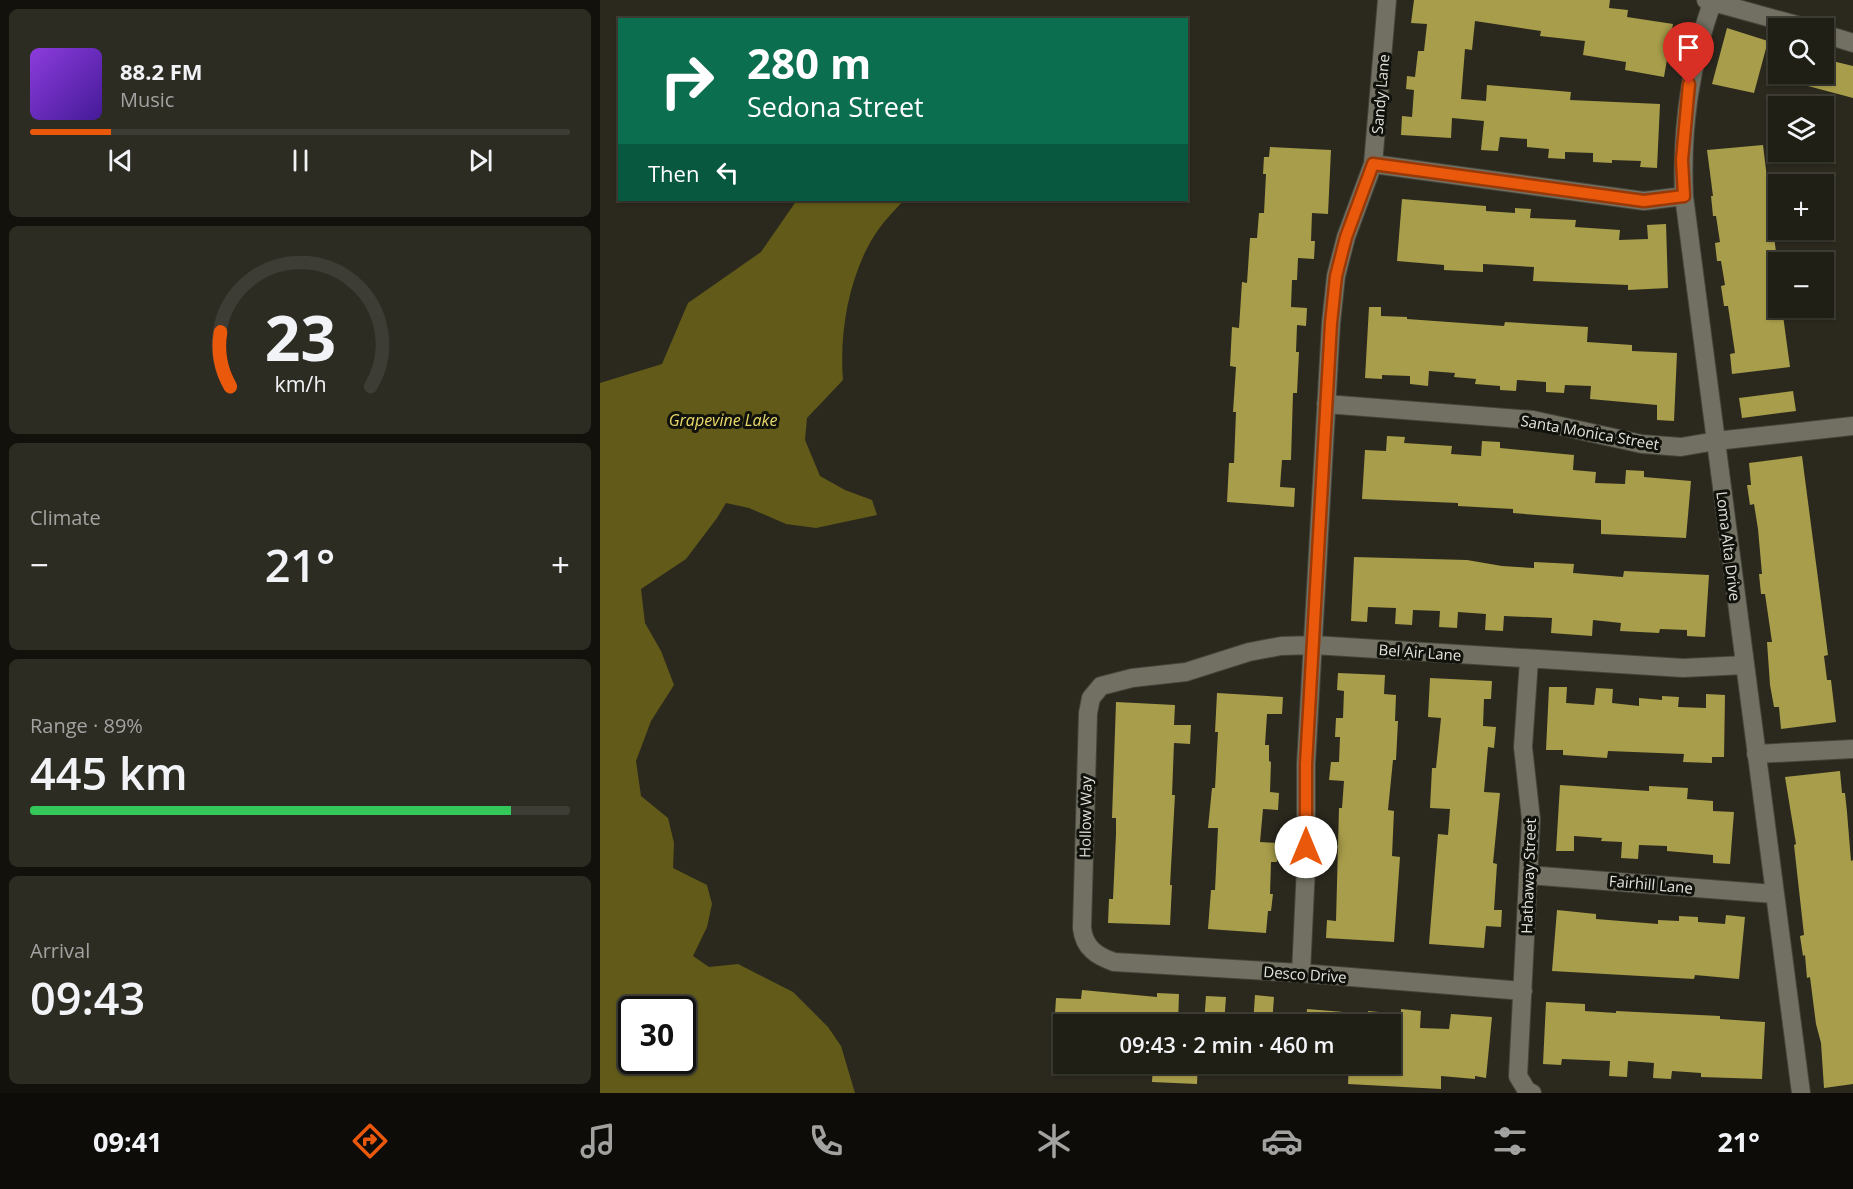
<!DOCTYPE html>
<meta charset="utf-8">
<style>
:root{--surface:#201f16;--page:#2d2c23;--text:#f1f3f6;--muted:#a2a2a1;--line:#3d3d35;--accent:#ea580c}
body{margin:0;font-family:"Open Sans",sans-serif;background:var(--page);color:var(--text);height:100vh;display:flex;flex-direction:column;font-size:22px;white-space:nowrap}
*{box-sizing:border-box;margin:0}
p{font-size:20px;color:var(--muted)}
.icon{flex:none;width:33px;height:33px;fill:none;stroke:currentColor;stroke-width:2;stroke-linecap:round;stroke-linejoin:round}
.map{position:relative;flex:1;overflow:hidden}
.side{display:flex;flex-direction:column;gap:9px;padding:9px;background:#12110c;width:600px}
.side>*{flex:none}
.top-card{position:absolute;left:18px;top:18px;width:570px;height:183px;border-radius:0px;box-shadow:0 2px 4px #0004,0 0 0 2px var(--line);background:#0b6e4f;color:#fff;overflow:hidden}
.buttons{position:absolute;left:1168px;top:18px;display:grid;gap:12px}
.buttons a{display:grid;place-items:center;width:66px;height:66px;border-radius:0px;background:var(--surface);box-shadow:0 2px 4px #0004,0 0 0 2px var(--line);font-size:30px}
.speed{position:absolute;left:18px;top:996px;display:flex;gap:12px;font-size:30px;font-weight:700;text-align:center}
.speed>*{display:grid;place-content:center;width:78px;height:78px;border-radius:50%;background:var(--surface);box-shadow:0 2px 4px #0004,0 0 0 2px var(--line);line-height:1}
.speed .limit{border:3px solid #111;border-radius:9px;background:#fff;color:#111}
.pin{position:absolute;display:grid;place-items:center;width:51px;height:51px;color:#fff;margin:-62px -26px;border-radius:50% 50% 50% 0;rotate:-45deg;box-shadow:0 0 6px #0007}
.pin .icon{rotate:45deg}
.me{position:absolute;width:66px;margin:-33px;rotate:0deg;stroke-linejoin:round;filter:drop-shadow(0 0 4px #0008)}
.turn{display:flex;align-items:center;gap:21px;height:126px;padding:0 30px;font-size:27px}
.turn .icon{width:78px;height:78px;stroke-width:2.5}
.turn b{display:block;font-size:42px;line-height:51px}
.then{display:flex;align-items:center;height:57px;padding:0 30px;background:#0003;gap:12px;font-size:22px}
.big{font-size:45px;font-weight:600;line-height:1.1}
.side .widget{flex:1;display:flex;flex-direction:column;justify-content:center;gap:9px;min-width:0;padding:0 21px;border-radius:9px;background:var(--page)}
.side .dial{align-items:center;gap:0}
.dial svg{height:156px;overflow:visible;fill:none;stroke:var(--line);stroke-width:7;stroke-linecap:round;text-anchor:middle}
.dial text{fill:var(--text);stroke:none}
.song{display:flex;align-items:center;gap:18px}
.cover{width:72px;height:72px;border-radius:9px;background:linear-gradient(135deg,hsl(270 70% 55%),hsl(260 70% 35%))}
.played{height:6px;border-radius:3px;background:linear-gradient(90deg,var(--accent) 15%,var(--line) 15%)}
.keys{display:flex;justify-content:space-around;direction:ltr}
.heat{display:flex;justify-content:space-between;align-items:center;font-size:33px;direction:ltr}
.charge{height:9px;border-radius:4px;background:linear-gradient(90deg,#34c759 89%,var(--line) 0)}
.trip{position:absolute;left:453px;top:1014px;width:348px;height:60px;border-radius:0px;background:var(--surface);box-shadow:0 2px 4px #0004,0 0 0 2px var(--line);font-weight:600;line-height:60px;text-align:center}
.menu{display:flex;height:96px;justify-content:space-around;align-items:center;background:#0d0c09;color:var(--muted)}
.menu .icon{width:42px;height:42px}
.menu .selected{color:var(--accent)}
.menu b{font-size:27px;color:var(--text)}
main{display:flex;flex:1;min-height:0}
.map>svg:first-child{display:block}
.water{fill:#625a18;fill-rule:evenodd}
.building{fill:#a89d4a}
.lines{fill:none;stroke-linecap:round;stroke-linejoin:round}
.minor-casing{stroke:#45443a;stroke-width:20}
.minor{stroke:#717062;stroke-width:18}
.route-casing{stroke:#983908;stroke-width:15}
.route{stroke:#ea580c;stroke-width:10}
.labels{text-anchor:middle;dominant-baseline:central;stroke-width:6;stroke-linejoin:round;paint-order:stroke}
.street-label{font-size:15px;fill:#e3e2db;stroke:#12120d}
.water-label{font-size:16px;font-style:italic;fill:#eadb69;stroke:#12120d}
</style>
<main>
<section class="side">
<div class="widget">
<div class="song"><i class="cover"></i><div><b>88.2 FM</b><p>Music</p></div></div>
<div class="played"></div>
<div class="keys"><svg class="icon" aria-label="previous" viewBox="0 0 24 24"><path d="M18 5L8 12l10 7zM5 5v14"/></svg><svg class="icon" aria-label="pause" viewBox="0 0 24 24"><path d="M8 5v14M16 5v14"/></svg><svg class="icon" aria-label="next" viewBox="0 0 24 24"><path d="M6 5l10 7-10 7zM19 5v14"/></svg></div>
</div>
<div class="widget dial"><svg viewBox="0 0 100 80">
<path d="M14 69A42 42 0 1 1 86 69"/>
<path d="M14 69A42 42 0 0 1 9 41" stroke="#ea580c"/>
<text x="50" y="56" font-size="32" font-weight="700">23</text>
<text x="50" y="72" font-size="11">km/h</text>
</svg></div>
<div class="widget"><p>Climate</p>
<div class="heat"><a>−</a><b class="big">21°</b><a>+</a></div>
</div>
<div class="widget"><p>Range · 89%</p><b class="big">445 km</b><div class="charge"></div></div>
<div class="widget"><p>Arrival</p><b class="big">09:43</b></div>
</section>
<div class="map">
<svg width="1253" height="1093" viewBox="0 0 1253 1093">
<rect width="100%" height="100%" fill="#2b291e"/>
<path class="water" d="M197 200H304C294 211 282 223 274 236 249 276 239 333 243 380L207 418 205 440 220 476 245 490 272 500 277 515 216 528 186 524 149 508 126 503 117 518 86 559 41 589 45 623 61 651 74 685 51 721 36 761 41 796 68 818 74 843 73 868 107 885 112 904 107 927 93 956 109 967 138 964 193 992 228 1027 241 1046 255 1093H0V383L62 364 88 303 161 252ZM32 1010H82V1060H32Z"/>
<path class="building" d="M814 0H1010L1009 8 1028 10 1027 17 1073 24 1064 77 1025 70 1026 62 983 55 985 41 940 36 941 31 875 21 872 50 865 49 861 99 886 101 887 85 971 92 970 100 1060 104 1057 168 1040 167 1041 161 1012 160V163L993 162V153L965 152V159L948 158 949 149 927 147V139L900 137 898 151 881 150 884 121 852 118 851 138 801 135 802 116 812 117 814 90 806 89 807 76 815 77 818 51H824L827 24 811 23Z
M1127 28 1168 41 1154 93 1112 84Z
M1224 59 1253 66V98L1178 78V74H1224Z
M1163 145 1179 277V308H1182L1190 367 1132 374 1130 354 1135 353 1128 306H1124L1121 286 1125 285 1121 261H1117L1115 243 1120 242 1116 216H1113L1111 196H1113L1107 150Z
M670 147 731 150 728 214 712 213 711 241H715L714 259 698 258 697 280H692L691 307 707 308 706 326 697 325 696 352H699L697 393H693L691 460H682L680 487 695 488 694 507 627 502 629 463H634L636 412H633L636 367 630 366 632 327 639 328 642 282 647 283 650 238H657L659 213H664L666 174H663L664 157H669Z
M802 199 886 206V211L915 213V208L931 209 930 218 976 220 975 227 1020 230 1019 240 1048 239 1047 225 1066 224 1068 288 1028 290V285L933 281 934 267 883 264V272L844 270V265L797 261Z
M769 307H781V316L807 317V319L904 326 905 322 988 327 987 342 1032 345V351L1077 353 1074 421 1057 420V405L990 399 991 386 965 385 964 393 946 392V382L917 380 916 391 900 390V386L875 384 876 379 854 377 855 373 829 371 828 386 810 384V376L782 375V379L765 378Z
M1193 391 1196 411 1142 418 1139 398Z
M787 436 805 437 804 443 852 446 851 454 881 456 882 441 900 442V448L974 455 973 470 996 472 995 483 1025 484 1026 470 1044 471V477L1091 481 1086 538 1001 534V520L913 513V509L858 506V503L762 499 765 450 786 451Z
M1202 456 1228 655 1224 656 1227 680H1231L1236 722 1181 729 1179 707H1174L1170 685 1167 642H1172L1165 594H1161L1159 574H1162L1158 529 1154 504 1150 505 1147 485H1151L1149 463Z
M754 557 867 560 902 566 934 568V562L974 564 973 573 1023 577 1024 571 1109 575 1105 637 1087 636V630L1060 629 1059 633 1020 631 1021 623 993 620 992 636 951 633 952 618 904 616 903 631 885 630 886 614 858 612 857 628 839 627 840 611 813 610 812 625 795 624 796 608 768 607 767 622 751 621Z
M738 673 785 675 784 694 796 695 795 721H798L796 760H793L788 810 794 811 792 856 800 857 794 942 726 938 727 920 736 921 739 808H742L744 781 729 780 731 762H739L740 737H735L736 718H743L744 691 737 690Z
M830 678 892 681 891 699H884L883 726 896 727 894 748 888 747 884 792 900 793 893 863 897 864 894 910H902L901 927 886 926 884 948 829 944 838 834 848 835 850 809 830 808 832 768H836L841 718 828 717Z
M949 687H967L966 703 994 705 996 688 1013 689 1012 703 1039 706V698L1062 700V696L1079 697 1078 707 1106 708V694L1125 695 1124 757H1112V763L1083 762 1084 754 1008 751 1007 758 963 755V750H946Z
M617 693 683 697 682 714H667L665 745H669V761L671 762 670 792 679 793 678 810 663 809 660 842 678 843 677 862H671L670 894H673L671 911H668L666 933 608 929 611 890H615L618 828H608L612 788H615L618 732H615Z
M516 702 575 705 574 725H591L590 744 574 743 572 795H575L570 885H572L570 925 508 923 509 899H513L516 834V818H512Z
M1240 771 1242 793H1245L1247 812 1251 861 1253 860V1084L1224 1088 1221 1043 1216 1024 1210 977 1207 978 1205 955 1203 956 1200 936 1204 935 1194 845 1196 844 1185 777Z
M960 785 1049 791V786L1088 788 1087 799 1113 801V811L1134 812 1130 864 1113 863V855L1067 851V846L1039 845 1038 859 1021 858 1022 842 1001 841 1002 838 974 836V851H956Z
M957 910 996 914V919L1058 924V920L1079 921V916L1098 917V922L1125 924 1126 915 1145 917 1139 979 1095 975 1094 979 952 971Z
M482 990 557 997V993L579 994 578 1024H463L464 1015 455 1014 456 998 481 999Z
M655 995 674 997 672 1024H653Z
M606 996 626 997 624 1024H604Z
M946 1002 985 1004V1011L1016 1013V1011L1120 1016V1019L1165 1022 1162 1079 1101 1077V1073L1072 1071 1071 1079 1053 1078 1054 1063 1028 1061 1027 1077 1009 1076 1010 1061 962 1059 961 1065 943 1064Z
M707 1009 768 1014V1011L801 1014V1009L821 1011 820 1028 849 1029 851 1014 892 1017 886 1078 875 1076V1079L841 1076V1089L748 1084 749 1064H790V1024H706Z
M553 1064H598L597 1084 552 1082Z"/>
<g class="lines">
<defs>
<path id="minor" d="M1106 0 1207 28
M1113 0C1090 65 1081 127 1084 196L1201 1093
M1224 34 1253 43
M773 164 1044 201 1084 196
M726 404 933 420 1042 444 1081 447 1116 441 1253 426
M929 660 923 747 931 819 918 1076 927 1091 932 1093
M1156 754 1253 749
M928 875 1174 894
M701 973 706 867V764L731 323 736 276 746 237 773 164 787 0
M923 991 701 973 514 962C497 956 484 948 482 928L488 713 491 698 501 686 532 678 586 672 649 652 681 646 714 645 1083 668 1145 665"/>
</defs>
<use href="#minor" class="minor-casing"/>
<use href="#minor" class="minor"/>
</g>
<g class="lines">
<defs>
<path id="route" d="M706 847V764L731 323 736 276 746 237 773 164 1044 201 1084 196 1082 160 1089 84"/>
</defs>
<use href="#route" class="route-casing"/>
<use href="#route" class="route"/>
</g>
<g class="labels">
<g class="street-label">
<text transform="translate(780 94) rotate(-85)">Sandy Lane</text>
<text transform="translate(990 432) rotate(10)">Santa Monica Street</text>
<text transform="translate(1129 546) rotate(83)">Loma Alta Drive</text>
<text transform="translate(820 652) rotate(4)">Bel Air Lane</text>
<text transform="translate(485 817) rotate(-89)">Hollow Way</text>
<text transform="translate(928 876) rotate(-88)">Hathaway Street</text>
<text transform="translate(1051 884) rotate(5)">Fairhill Lane</text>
<text transform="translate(705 974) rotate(4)">Desco Drive</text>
</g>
<g class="water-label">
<text x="123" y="420">Grapevine Lake</text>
</g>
</g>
</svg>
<div class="buttons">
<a><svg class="icon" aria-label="search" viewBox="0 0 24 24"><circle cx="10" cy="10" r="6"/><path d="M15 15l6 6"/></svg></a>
<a><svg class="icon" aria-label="layers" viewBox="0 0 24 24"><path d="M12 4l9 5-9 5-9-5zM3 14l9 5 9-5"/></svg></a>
<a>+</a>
<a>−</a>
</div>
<div class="speed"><div class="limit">30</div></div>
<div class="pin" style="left:1089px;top:84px;background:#d93025"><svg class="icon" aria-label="arrive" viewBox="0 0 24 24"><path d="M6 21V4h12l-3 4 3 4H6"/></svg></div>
<svg class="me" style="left:706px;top:847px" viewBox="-20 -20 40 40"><circle r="19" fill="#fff"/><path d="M0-13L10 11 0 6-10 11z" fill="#ea580c"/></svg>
<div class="trip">09:43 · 2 min · 460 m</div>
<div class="top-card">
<div class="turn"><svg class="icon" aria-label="right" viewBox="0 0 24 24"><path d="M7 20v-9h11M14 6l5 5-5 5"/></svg><div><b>280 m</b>Sedona Street</div></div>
<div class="then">Then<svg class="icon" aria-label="left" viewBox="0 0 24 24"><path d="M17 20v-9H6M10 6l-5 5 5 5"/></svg></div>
</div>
</div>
</main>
<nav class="menu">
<b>09:41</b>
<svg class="icon selected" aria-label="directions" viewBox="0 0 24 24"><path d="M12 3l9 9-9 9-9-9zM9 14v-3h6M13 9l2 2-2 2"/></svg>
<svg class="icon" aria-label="music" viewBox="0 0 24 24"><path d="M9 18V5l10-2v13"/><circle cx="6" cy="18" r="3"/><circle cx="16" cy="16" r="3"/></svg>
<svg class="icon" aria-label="phone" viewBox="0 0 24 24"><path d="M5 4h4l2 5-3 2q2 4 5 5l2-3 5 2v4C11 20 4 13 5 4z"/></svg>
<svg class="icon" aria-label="climate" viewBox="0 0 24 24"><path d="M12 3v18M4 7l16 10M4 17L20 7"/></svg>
<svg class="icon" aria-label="car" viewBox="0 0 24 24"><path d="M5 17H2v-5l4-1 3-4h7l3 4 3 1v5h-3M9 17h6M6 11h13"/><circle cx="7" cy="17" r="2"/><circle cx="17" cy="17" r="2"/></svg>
<svg class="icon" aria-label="filters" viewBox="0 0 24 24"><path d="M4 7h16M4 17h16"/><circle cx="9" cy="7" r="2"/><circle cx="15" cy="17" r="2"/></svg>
<b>21°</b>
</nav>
